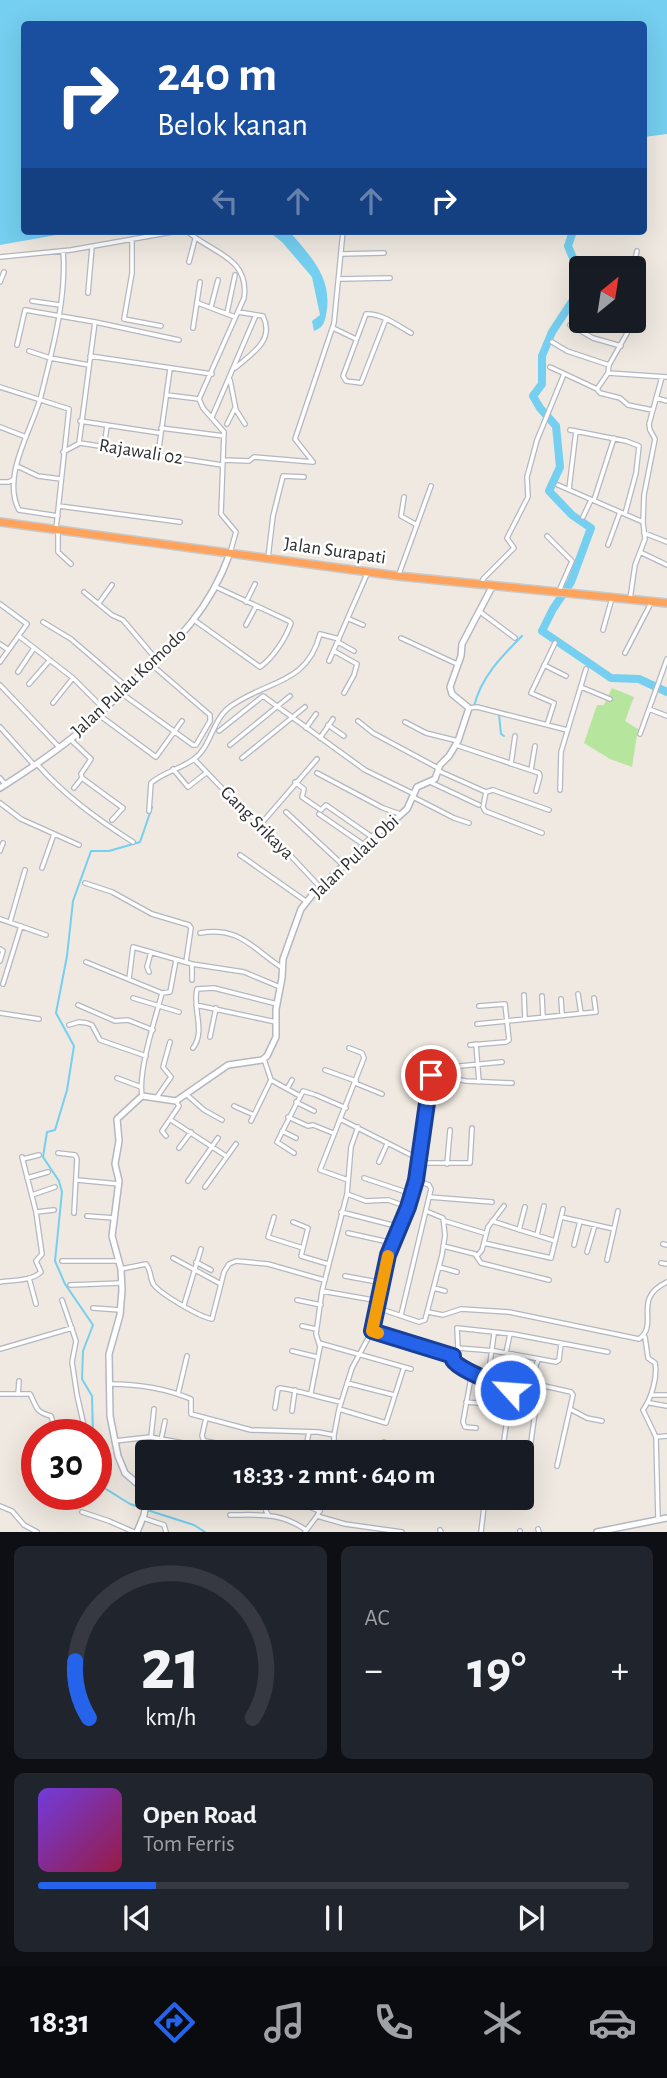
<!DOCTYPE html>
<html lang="id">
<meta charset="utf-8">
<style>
:root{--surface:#171b24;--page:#20242c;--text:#f1f3f6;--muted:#9ea1a6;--line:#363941;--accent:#2563eb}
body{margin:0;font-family:"Alegreya Sans",sans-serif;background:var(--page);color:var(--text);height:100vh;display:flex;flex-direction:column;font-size:26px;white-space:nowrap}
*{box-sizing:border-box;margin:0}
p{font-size:23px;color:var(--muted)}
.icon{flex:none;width:38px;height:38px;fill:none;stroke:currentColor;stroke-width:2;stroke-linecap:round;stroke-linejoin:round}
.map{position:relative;height:1532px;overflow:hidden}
.panel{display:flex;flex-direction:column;gap:14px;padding:14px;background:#0d0f14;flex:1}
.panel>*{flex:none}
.guide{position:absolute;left:21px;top:21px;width:626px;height:214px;border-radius:7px;box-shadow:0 7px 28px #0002;background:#1a4fa0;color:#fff;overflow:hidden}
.needle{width:46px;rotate:30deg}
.buttons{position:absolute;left:569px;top:256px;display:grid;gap:14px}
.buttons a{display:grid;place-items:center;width:77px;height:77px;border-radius:7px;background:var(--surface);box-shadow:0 7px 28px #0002;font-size:35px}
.speed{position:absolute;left:21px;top:1419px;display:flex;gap:14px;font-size:35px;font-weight:700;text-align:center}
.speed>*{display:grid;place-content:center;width:91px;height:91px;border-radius:50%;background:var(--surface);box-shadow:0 7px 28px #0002;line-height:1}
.speed .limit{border:10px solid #d22;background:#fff;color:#111}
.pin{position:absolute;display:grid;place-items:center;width:60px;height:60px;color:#fff;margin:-30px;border:4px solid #fff;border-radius:50%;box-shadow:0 2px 7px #0007}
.me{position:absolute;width:77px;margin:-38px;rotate:296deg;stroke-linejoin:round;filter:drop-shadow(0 0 5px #0008)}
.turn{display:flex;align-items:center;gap:24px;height:147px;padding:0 21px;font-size:32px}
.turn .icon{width:91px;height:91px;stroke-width:2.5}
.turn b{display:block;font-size:49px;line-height:60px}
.lanes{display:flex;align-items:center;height:66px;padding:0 21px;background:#0003;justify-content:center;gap:35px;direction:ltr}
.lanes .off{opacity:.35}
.big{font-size:52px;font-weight:600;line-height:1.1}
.panel .card{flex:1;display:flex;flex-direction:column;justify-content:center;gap:10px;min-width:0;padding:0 24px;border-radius:10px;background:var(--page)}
.panel .dial{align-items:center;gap:0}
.dial svg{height:182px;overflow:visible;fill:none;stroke:var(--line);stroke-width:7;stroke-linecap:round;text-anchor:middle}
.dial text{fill:var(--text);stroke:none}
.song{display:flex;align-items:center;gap:21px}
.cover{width:84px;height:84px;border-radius:10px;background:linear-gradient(135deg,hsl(260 70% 55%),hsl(340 70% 35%))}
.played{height:7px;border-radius:4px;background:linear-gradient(90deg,var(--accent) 20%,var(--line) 20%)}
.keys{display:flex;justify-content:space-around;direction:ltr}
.heat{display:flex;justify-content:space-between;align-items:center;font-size:38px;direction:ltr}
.panel .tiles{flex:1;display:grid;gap:14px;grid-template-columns:1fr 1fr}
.card:last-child{grid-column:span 2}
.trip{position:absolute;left:135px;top:1440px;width:399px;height:70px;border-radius:7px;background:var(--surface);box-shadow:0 7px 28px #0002;font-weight:600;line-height:70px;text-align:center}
.dock{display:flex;height:112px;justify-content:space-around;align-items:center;background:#090b0e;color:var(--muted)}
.dock .icon{width:49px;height:49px}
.dock .active{color:var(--accent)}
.dock b{font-size:32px;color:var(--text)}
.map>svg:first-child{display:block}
.green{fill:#b6e59e}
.water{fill:#75cff0}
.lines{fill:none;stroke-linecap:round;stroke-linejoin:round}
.stream{stroke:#75cff0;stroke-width:2}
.river{stroke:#75cff0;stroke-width:8}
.street-casing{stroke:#b4b7c1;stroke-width:6}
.secondary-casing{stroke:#b4b7c1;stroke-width:8}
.highway-casing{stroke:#c9c9c9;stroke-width:10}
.street{stroke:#fff;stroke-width:3.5}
.secondary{stroke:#fff;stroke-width:5}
.highway{stroke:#ffa35c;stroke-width:7}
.route-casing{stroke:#184099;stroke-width:18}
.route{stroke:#2563eb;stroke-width:12}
.slow{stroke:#f59e0b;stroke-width:12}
.labels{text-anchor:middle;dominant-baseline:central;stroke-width:5;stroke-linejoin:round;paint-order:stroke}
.street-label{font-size:19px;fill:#2e2e2e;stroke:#fff}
</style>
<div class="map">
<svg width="667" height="1532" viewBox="0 0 667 1532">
<rect width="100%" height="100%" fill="#efe9e1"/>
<path class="green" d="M612 688 634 697 625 721 638 729 632 767 610 759 584 743 597 705H604Z"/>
<path class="water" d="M0 0H667V134L644 137V24H24V231H79L0 245Z
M268 231H289C309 255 331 275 327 309 325 320 325 327 314 331L312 321 320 315 312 277 282 242Z"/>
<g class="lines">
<path class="stream" d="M474 707C480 678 502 656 522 636
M499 715 501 734 504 736
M93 1435 92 1396 82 1379 83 1351 93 1325 65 1284 55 1261 62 1192 59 1181 43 1157 47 1132 55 1130 67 1090 74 1046 56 1013 67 956 73 901 91 851H109L140 842 152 807
M96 1480 98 1484 130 1504 142 1508
M147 1510 194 1525 205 1532"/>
<path class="river" d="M573 231 568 246 578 270 579 291 552 332 542 356V384L533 396 540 408 556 426 560 467 549 491 572 515 591 528 571 582 553 609 542 631 611 678 639 679 667 692"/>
<defs>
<path id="street" d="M187 231C211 253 250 257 244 298L199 399 203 408 224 432 221 514 236 532 230 553
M132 240V273L124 319 161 326
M341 254 384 253
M0 257 71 250 178 231
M189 262 195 239
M633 268 637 251
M340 279 390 278
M0 282 4 272
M88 293 92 247
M32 301 60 305
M198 303 235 317
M211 307 218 280
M227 313 235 275
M386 319 361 383 346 381 343 376 366 314C382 313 398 326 411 333
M616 320 632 324
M570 325 593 338 621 346
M193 328 200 282
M333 328 356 339
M552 342 567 351 609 365
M17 345 25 310 95 322 179 340
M29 351 50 358 89 365
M90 356 212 374
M550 367 597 389 600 393 620 398 628 405 652 410
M235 368C251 354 275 341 263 316L238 312
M608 373 667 377
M230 380 236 410 245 424
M0 387 69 409 56 529
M597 389 608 373 609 365 635 319 637 280 634 274
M167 395 199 399
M656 398 667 401
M212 417 256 315
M80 421 160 433
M227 424 235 408
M0 427 26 437
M161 428 224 436
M570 430 626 441 639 446 636 473 625 514
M79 443 95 322
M104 447 107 426
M63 452 80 443 222 465
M158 455 170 369
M223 460 249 461 254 457 313 462
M313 462 295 439 334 323 343 231
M17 466 38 476 61 479
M0 482H9L14 479
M558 485 643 522
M569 489 576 431
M404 497 401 516 417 525
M594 500 614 438
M59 506 180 522
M58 516 19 510C1 476 32 430 41 396 52 351 67 298 63 251
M583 517 591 500
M58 530V552L71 564
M644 533 667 542
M547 536 572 561 559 591
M608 545 620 512
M640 552 667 565
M268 558 273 516 283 476 304 477
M399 574 431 486
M482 585 483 579 514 548 507 538 528 497 527 477 537 440 564 374
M84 592 112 615 123 620 156 659
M630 599 635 565 645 539 643 522 644 495 655 439 650 430 649 424 662 377
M246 602 255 584
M99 603 112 585
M0 604 27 624 0 662
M479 611 515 638
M349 619 363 625
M194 620 260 667C273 658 286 638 291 623L289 621 216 587
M43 622 71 639 127 687
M246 625 256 606
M603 630 612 598
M20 637 73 678 104 709
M401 638 457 664
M338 642 354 651
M0 644 7 649
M334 651 357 664 354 675 344 693
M625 653 651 603
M329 661 367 574
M544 665 566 676
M18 672 34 648
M29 684 50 660
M0 685 59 747
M581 687 610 699
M121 693 193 745H196L210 721V715L152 665
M53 703 73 678
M469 708 477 707 567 730
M649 709 667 716
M99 715 156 757 182 721
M358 721 373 733 438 768
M405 722 426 733 458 741
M328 725 344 736
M547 725 554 703 531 693 555 643
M0 727 34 765
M306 728 316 714
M219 731 263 696 365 770 414 794
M640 734 667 659
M320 738 333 719
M70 739 91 759 81 774 82 778 123 808 112 820
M230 745 290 696
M456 745 539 773 540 776 536 791
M242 758 305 707
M194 759 240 807 261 824 320 887
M37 764C65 796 97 819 133 842
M511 764 515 736
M173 769 188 787 206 773
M531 770 535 746
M439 771 486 792 493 790 549 810
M317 773 383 808 400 814
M0 778 5 784
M295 782 304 789 302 797 321 810 326 805 372 837
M430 782 479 805
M74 788 81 779
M560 790 561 752 586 669
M486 792 483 807 485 811 542 833
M413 797 454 818 469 823
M0 803 21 819 79 845
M149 811 151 783C163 772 181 769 194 759 212 746 212 719 231 706 267 680 307 685 320 634L339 639
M286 812 344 866
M319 814 364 845
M261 824 317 759
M0 851 3 843
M240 855 307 902
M42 868 54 834
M85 883 112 892 152 914 189 925 191 928 186 962
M0 919 46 935
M10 922 25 870
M200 933C239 926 252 948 281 967
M0 949 3 951 0 961
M86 962 162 993C155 1020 138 1070 142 1096
M149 972 147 967 151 952
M129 979 133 947 192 964 244 972 280 987
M192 980V965
M3 984 21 926
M162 993 170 992 176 960
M578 994 581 1013
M524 995 525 1018
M542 996 543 1017
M133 998 179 1012
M561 999 562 1014
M78 1005 115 1021 128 1020 153 1030
M196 1005 276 1022
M0 1013 39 1019
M477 1024 596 1012 594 998
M69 1025 79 1022 87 1023 92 1025 100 1040 146 1056
M210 1037 216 1008
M476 1044 479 1082
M470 1045 506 1042 509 1040 505 1004 479 1006
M193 1048C206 1031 192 1008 197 989L214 988 277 1004
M264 1059 271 1080 300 1096
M460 1066 502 1062
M325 1070 356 1081
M117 1078 141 1087
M355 1083 382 1094
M287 1089 292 1080
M186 1094 204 1110 222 1120
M316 1095 346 1108
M157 1097 171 1077 163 1067 170 1042
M296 1102 314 1111
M234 1106 254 1115
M288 1117 308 1126 313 1125 333 1133
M340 1119 419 1159
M171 1120 226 1156
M251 1121 271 1080
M282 1131 296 1138
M166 1136 162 1131 179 1106 176 1101
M179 1148 191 1132
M58 1153 75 1155 77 1159 74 1213
M294 1153 277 1142 303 1091 313 1094
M23 1159 39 1155
M379 1162 387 1144
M419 1163H470L472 1128
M447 1164 450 1130
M27 1178 48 1172
M364 1178 412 1194
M77 1180 119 1184
M348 1180 320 1170 364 1058 362 1053 349 1048
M188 1181 218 1138
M205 1187 236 1144
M347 1194 366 1201 388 1200 408 1207
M32 1195 55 1187
M429 1197 492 1202
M36 1212 54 1210
M341 1212 400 1227
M87 1216 115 1218
M274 1217 268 1237 303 1248
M561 1217 614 1229
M445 1221 484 1233
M492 1221 555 1241
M293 1222 308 1228 301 1256 328 1264
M519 1230 525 1207
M348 1233 393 1243
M537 1235 544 1206
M484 1243 551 1258 563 1209
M663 1244 667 1245
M574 1245 580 1221
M443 1246 475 1254 481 1263 549 1280
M587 1252 595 1225
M477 1256 482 1250 488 1227 504 1206
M173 1258 221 1284
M607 1260 618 1211
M62 1261H118
M196 1262 211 1270
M661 1263 667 1264
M439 1267 457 1272
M121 1269 146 1264C152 1271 149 1278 154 1285 162 1295 200 1317 212 1319L224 1272 229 1264 236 1261 268 1264 324 1280
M345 1276 383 1283
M29 1278 36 1304
M0 1282C13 1280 32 1281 41 1272L36 1261 42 1254 36 1212 22 1157
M70 1285 121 1283
M434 1288 445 1291
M322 1291 379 1301
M62 1300 76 1341 72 1362 77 1395 86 1435
M297 1300 321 1305
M184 1305 201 1249
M93 1308 120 1310
M378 1308 419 1322 425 1320 442 1255 445 1235 443 1218 426 1211
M428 1312 443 1315 461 1309 509 1312 639 1339C660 1324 631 1299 667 1282
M401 1315 431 1189 429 1185 416 1180
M302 1326 316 1329
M372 1331 453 1356
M494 1334 489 1370 540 1377 523 1499
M645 1337 648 1358 655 1363C658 1377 651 1399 643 1410L656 1437 658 1519
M319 1343 411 1369
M458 1348 495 1351 556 1362 559 1360 561 1344
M0 1349 72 1328
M292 1351 317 1357
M506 1353 510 1334
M472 1372 463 1422 465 1427 476 1428
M510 1374 513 1354
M533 1374 538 1360
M347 1383 394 1395
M110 1384C137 1384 167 1389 191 1399V1414L251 1430 318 1432 334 1435
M540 1385 571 1392 573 1395 557 1466
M311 1393 320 1347 316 1334 322 1291 347 1194 351 1147 358 1127
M0 1394H30C37 1407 35 1412 51 1416L57 1435
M18 1394 19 1381
M178 1394 187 1356
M651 1395H667
M466 1402 510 1406
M650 1403 667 1406
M275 1408 278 1389 280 1388C302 1391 320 1398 341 1402
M339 1409 386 1423 404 1367
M570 1409 587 1418 602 1421
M292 1411 295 1390
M151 1437 154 1409
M656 1437 667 1436
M161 1440 165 1421
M504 1440 511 1392 509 1389 490 1383 479 1375 455 1364 453 1356 458 1348 457 1328 513 1334 608 1352
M115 1441 150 1437 200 1446 205 1441 236 1447 263 1446 267 1452
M204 1441 202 1436 206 1418
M333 1442 376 1452
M283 1447 306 1448
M199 1452 200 1446
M305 1452 309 1432
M334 1452V1435L339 1409 352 1368 372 1331 389 1255 408 1207 416 1180 430 1077 436 1075 466 1081 512 1083
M380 1452 384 1442 413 1452
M265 1498 266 1511 269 1516
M286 1498 320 1511
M0 1506 12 1511 24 1525 37 1532
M82 1512 109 1521 134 1532
M230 1515C261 1515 280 1512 306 1530
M317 1516 345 1524 402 1532
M143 1518 164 1525 166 1532
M538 1529 539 1532
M440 1530 441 1532
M520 1531V1532
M305 1532 317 1516 326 1498
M481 1532 485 1498"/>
<path id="secondary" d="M0 788C30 769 61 748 88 725 100 715 111 702 123 691 171 646 207 617 230 553
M147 1497 141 1487 125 1473 118 1456 110 1416 109 1354 120 1315 122 1290 121 1269 112 1236 119 1181 115 1164 119 1141 117 1119 142 1096 176 1101 228 1065 262 1060 267 1056 276 1037V1009L282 978 283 959 301 909 313 894 354 856 372 837 395 820 407 809 417 787 435 779 440 765 449 756 458 741 469 708 452 694 450 687 461 656 462 644 492 587
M137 1532 144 1515 147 1498
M597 1532 667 1518"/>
<path id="highway" d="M0 522 398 576 667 603"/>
</defs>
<use href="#street" class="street-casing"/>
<use href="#secondary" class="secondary-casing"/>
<use href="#highway" class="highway-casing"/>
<use href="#street" class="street"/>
<use href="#secondary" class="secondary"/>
<use href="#highway" class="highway"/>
</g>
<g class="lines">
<defs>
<path id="route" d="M431 1075 416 1180 408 1207 388 1255 372 1331 453 1356V1360C459 1370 498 1384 510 1390"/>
</defs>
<use href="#route" class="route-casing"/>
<use href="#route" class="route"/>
<path class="slow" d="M378 1333 372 1331 388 1256"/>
</g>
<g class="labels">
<g class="street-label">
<text transform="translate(141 452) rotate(9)">Rajawali 02</text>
<text transform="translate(335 551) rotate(8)">Jalan Surapati</text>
<text transform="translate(129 683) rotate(-43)">Jalan Pulau Komodo</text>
<text transform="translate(257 823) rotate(45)">Gang Srikaya</text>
<text transform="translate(355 857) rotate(-43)">Jalan Pulau Obi</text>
</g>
</g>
</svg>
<div class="buttons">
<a><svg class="needle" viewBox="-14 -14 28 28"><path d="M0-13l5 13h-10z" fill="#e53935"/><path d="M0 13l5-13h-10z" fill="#9ea1a6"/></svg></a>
</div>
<div class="speed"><div class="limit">30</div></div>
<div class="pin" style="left:431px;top:1075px;background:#d93025"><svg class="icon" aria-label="arrive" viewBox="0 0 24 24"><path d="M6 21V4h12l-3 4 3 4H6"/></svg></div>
<svg class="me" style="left:510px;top:1390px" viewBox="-20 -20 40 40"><circle r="17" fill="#2563eb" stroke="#fff" stroke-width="3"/><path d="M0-11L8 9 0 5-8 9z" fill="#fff"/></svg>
<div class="trip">18:33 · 2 mnt · 640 m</div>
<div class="guide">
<div class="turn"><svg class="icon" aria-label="right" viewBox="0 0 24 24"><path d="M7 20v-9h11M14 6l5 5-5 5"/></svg><div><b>240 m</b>Belok kanan</div></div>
<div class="lanes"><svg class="icon off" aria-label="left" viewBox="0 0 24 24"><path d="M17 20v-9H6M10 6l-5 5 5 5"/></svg><svg class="icon off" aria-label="ahead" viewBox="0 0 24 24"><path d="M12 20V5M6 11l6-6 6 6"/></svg><svg class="icon off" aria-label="ahead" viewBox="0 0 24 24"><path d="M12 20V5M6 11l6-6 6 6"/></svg><svg class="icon" aria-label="right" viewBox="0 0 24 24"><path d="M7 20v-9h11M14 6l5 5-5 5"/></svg></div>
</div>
</div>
<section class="panel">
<div class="tiles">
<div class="card dial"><svg viewBox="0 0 100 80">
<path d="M14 69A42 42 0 1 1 86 69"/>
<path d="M14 69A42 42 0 0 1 8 44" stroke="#2563eb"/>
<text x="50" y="56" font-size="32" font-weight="700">21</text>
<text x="50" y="72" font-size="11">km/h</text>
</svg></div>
<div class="card"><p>AC</p>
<div class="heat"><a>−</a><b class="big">19°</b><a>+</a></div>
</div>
<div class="card">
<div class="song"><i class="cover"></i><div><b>Open Road</b><p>Tom Ferris</p></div></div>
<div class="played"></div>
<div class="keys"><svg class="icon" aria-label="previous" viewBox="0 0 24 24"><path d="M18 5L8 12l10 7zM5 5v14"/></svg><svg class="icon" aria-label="pause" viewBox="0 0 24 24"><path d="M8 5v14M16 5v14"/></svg><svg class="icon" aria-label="next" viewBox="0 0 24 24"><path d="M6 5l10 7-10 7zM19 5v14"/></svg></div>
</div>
</div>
</section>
<nav class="dock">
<b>18:31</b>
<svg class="icon active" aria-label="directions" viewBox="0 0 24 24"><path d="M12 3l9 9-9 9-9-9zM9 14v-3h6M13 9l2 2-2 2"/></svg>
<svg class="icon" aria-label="music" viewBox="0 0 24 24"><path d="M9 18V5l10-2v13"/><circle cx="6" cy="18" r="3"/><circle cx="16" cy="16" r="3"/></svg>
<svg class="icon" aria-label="phone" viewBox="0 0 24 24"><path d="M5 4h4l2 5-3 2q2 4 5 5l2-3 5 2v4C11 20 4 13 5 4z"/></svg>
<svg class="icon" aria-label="climate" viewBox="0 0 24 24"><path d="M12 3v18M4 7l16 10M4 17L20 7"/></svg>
<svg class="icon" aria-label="car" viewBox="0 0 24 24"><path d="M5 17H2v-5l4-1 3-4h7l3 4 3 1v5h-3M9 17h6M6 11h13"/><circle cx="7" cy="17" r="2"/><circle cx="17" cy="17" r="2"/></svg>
</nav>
